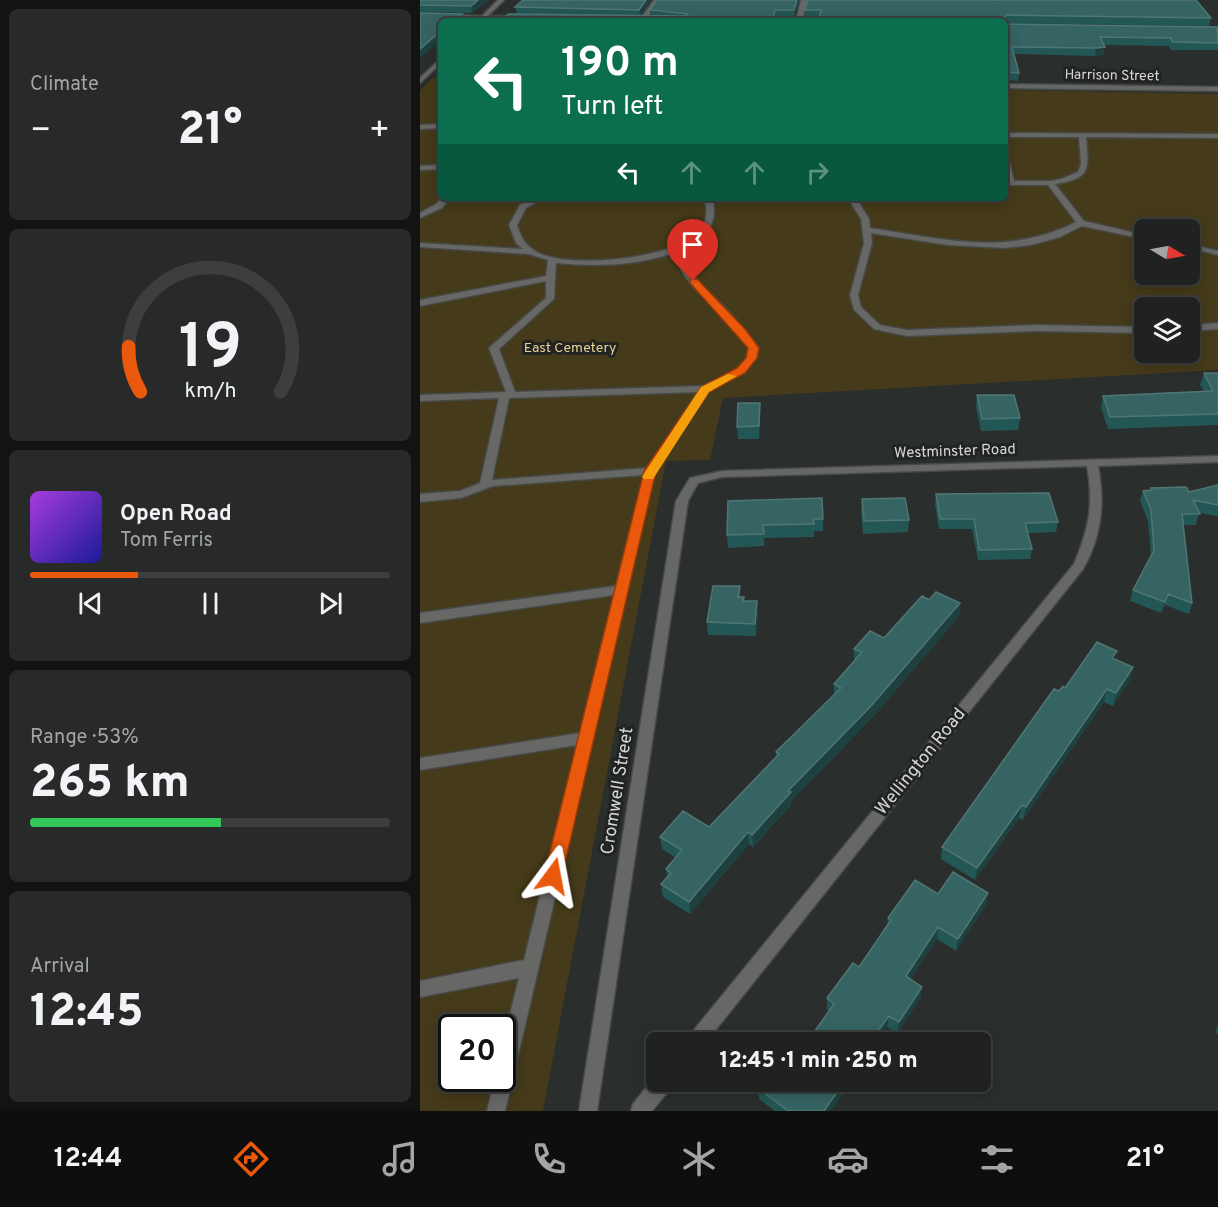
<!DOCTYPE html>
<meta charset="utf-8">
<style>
:root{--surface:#202221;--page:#282a2a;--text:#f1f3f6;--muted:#a2a4a5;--line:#3d3f3f;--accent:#ea580c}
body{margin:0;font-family:Overpass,sans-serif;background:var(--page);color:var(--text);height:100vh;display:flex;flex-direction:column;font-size:22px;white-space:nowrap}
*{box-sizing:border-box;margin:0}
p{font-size:20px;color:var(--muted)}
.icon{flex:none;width:33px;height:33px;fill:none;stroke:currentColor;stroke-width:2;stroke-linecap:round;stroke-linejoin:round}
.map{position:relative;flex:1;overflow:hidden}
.side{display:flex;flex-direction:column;gap:9px;padding:9px;background:#121312;width:420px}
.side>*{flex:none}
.hud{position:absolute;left:18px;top:18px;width:570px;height:183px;border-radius:9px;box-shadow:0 3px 15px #0003,0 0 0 2px var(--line);background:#0b6e4f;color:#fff;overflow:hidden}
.needle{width:39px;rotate:100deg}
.fabs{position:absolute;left:714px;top:219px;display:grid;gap:12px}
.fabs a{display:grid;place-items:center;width:66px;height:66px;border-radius:9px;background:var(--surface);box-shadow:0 3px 15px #0003,0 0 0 2px var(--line);font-size:30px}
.speed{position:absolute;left:18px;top:1014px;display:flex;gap:12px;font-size:30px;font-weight:700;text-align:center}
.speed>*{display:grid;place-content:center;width:78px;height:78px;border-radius:50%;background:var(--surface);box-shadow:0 3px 15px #0003,0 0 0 2px var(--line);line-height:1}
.speed .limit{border:3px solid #111;border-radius:9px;background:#fff;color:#111}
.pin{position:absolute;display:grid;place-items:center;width:51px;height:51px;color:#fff;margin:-62px -26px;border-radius:50% 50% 50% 0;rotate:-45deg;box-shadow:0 0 6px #0007}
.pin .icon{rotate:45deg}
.me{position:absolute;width:66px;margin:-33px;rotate:13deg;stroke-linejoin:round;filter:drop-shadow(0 0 4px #0008)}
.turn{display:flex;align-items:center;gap:21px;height:126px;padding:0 24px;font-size:27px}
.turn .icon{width:78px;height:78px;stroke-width:2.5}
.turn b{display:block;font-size:42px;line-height:51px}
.lanes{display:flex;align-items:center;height:57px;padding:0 24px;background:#0003;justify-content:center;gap:30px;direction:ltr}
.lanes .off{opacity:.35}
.big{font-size:45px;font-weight:800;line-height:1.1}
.side .card{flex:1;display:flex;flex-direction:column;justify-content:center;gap:9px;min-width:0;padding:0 21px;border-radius:9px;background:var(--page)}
.side .dial{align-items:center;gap:0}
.dial svg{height:156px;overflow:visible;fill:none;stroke:var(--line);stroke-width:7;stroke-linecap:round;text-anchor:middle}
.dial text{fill:var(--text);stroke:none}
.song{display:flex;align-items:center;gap:18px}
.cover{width:72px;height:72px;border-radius:9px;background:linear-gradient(135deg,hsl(280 70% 55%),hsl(240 70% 35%))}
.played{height:6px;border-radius:3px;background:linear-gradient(90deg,var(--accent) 30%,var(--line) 30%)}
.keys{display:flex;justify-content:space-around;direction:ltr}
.heat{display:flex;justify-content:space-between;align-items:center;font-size:33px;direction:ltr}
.charge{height:9px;border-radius:4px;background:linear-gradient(90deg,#34c759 53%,var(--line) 0)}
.trip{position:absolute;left:226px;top:1032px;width:345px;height:60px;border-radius:9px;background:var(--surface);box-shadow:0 3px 15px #0003,0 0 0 2px var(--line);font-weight:800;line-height:60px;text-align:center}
.dock{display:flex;height:96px;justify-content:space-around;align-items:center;background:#0d0e0d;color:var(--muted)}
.dock .icon{width:42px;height:42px}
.dock .on{color:var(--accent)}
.dock b{font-size:27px;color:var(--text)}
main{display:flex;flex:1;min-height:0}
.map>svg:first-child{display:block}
.green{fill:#453a19;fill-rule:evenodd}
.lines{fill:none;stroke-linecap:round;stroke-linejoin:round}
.service-casing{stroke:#454947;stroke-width:3}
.minor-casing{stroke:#454947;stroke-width:3}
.service{fill:#676866;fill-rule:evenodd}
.minor{fill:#676866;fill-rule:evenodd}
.wall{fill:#235755}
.shaded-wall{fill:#1e413f}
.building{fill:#366463;stroke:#4f7675;stroke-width:1.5}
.route{fill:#ea580c;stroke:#983908;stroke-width:1.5}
.slow{fill:#f59e0b}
.labels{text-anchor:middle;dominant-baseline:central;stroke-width:6;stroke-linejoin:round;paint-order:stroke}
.far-street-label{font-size:14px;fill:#d5d7d6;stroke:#212422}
.far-park-label{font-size:14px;fill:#e6d190;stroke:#212422}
.street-label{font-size:15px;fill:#d5d7d6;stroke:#212422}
.near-street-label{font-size:18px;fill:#d5d7d6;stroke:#212422}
</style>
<main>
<section class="side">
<div class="card"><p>Climate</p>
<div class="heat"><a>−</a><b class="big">21°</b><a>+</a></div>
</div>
<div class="card dial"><svg viewBox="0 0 100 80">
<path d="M14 69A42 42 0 1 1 86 69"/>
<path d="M14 69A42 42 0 0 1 8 46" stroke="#ea580c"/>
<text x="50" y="56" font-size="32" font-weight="700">19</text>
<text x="50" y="72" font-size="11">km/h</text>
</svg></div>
<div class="card">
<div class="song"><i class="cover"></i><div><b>Open Road</b><p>Tom Ferris</p></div></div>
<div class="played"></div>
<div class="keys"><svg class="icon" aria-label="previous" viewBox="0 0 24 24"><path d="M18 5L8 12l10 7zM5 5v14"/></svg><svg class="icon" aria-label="pause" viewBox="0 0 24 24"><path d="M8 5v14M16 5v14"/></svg><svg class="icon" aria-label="next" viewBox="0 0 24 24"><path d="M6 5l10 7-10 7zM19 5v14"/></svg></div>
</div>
<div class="card"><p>Range · 53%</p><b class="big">265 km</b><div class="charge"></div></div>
<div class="card"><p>Arrival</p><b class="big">12:45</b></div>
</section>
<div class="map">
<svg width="798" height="1111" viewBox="0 0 798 1111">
<rect width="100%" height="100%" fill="#2a2e2c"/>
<path class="green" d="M12 78 21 79V198H585V90L798 94V370L303 398 290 460 246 461 123 1111H0V91ZM724 230H770V274H724ZM724 308H770V352H724ZM32 1028H82V1078H32Z"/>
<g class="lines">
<defs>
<path id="service" d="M21 124V128L0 129V125Z
M585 133 798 134V138L666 137C669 169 671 179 635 184L664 221 724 235V239L662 226 640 237 611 245 584 248 528 245 451 233 452 243 438 295 441 307 460 325 487 330 617 325 724 327V333L617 331 487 336 454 329 434 310 430 295 444 243 441 219 428 198H436L449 219 450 228C523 239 587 257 656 222L628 185H585V181H587L585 158 589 160 594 181H630L641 179 658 172 661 164 659 137H585Z
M21 165V169L0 170V166Z
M22 198H30L22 208 0 218V213L16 204Z
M113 198H123L106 208 97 225C101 237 104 244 115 251 145 270 252 259 279 233 287 225 288 208 284 198H292C299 219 287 240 267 247 263 277 291 292 309 312 319 323 329 336 339 348L336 358 324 373 289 391 235 471 85 1111H67L75 1078H82V1046L99 978 0 997V981L104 960 157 745 0 770V758L160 733 194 595 0 623V613L196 586 224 475 73 486 41 498 0 502V494L40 491 60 483 79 398 0 401V395L86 392 69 348 126 298V281L0 306V300L126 276 128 260 109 254 0 247V243L103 249 96 243 89 225 100 205ZM258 251C255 278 286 297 302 315 312 325 320 337 329 348L326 358 318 369 283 386 95 392 79 349 134 299 136 263C176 267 220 266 258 251ZM278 392 227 468 72 480 89 398Z
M770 244 798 251V255L770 248Z
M798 323V329L770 331V325Z"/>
<path id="minor" d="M78 0H84L68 16H100L102 19H65L59 21V19L0 18V14L62 16Z
M234 0H240L225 21H219Z
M381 0H387L382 21H376Z
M21 58V63L0 83V78Z
M585 84 798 87V91L585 88Z
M798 456V462L678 466C685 503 682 536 663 569L286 1042H266L269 1036 654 564C669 528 674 505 667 466L302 477 278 483 268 501 177 1111H159L256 501 270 478 302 471Z
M236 1075 237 1082H252L250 1089 232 1111H211L213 1104Z"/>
</defs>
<use href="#service" class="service-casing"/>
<use href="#minor" class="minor-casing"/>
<use href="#service" class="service"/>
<use href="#minor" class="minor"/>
</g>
<path class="wall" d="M0 0H68L52 13 0 12Z
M103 0H231L221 16H230V10L237 0H379L375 17H355L354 21H82L97 14 95 7Z
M385 10 791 18 789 26 585 23 385 17Z
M585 23 798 28V50H751L749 46 684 45 685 47 683 55 675 56 594 54 599 73 598 81 585 80Z
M784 373H798V425L688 429 681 408 683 396 784 391 780 385Z
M557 395 600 418 598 430 561 431 556 407Z
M340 415 339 439H318L317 427Z
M798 485V516L779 513 776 525H763L772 603 769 614 745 605 741 613 710 601 713 590 731 556 728 521 720 501 723 491 730 490 731 488 769 492Z
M516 494 638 522 636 532 608 533 612 549 610 559 558 560 552 529H519L515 505Z
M442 499 489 520 488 532 443 534 441 512Z
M308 501 403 519V531H394V537L344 538V546L308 548 307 535Z
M320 586V597H324V601L338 614 336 636 288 635 287 622Z
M509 600 540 603 539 616 451 719 371 801V805L333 847 329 844 270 914 243 897 241 884 247 877 246 869 256 858 242 849 240 837 289 827 356 757V752L414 695V684L434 662V649L464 638Z
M694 659 713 667 710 680 693 706 684 702 603 820 599 818 555 880 521 859 522 847 639 691Z
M568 893 566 905 536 951 517 939 490 979 502 987 500 999 477 1034 467 1027 457 1042H387L409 1011 407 1010V998L439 967 467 926 468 918 518 894Z
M798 1025V1034L795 1033Z
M431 1082 411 1111H355L339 1099 338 1088Z"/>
<path class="shaded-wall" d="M58 0H68L52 13 51 6Z
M226 0H231L220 17 219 10Z
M377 0H379L375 17 374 10Z
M42 14 43 21H33Z
M21 31V40L0 58V49Z
M685 47 683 55 675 56 676 48Z
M340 403V415L339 439V426Z
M748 594 745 605 741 613 745 602Z
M337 601 338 614 336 636 335 624Z
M540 603 539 616 451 719 371 801V805L333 847 332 835 368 791Z
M713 667 710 680 693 706 696 693Z
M687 689 684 702 603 820 606 807Z
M602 805 599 818 555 880 557 868Z
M328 832 329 844 270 914 269 902Z
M568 893 566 905 536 951 538 939Z
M518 927 517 939 484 988 486 976Z
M502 987 500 999 477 1034 479 1022Z
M469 1016 467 1027 457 1042H450Z
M424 1082H431L411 1111H404Z"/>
<path class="building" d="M0 0H58L51 6 0 5Z
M103 0H226L219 10 95 7Z
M237 0H377L374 10H355L352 21H82L88 14 265 16 268 14 230 10Z
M388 0H776L791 18 586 15 584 21H398L401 10H385Z
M0 13 42 14 33 21H21V31L0 49Z
M585 23 586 24 797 27 798 43 752 42 751 38 680 37 685 47 676 48 592 47 599 73 585 72Z
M784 373H798V414L690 417 683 396 793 391Z
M557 395H594L600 418 562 419Z
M318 403H340L339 426 317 427Z
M798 485V505L773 500 780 514H762L772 603 748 594 745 602 713 590 734 550 731 510 723 491 732 490 731 488 766 487 769 492Z
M629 493 638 522 605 523 612 549 559 550 554 519H520L516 494Z
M402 498 403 519H393L394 524 343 525 344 534 307 535 308 501Z
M485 498 489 520 444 521 442 499Z
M293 586H320L318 597H324L323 601H337L335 624 287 622Z
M516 592 540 603 451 706 368 791 371 792 332 835 328 832 269 902 241 884 251 873 246 869 262 850 240 837 263 811 289 827 359 754 356 752 421 688 414 684 442 652 434 649 450 631 464 638 502 596 509 600Z
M677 642 697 651 692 658 713 667 696 693 687 689 606 807 602 805 557 868 522 847 634 689 639 691 643 686 645 688Z
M533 872 568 893 538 939 518 927 486 976 502 987 479 1022 469 1016 450 1042H387L414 1004 407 998 433 963 439 967 471 920 468 918 495 880 518 894Z
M374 1039 379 1042H371Z
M343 1082H424L404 1111H368L338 1088Z"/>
<path class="route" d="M270 279H277L325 329 339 348 337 358 325 373 289 392 236 471 142 876 139 881 133 884 126 881 124 876 224 471 281 387 317 368 326 358 328 348 270 283Z"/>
<path class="slow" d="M308 374 317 376 289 392 233 479H224L222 477 281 387Z"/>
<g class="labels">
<g class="far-street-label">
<text transform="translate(692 76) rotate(1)">Harrison Street</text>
</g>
<g class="far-park-label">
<text x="150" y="348">East Cemetery</text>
</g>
<g class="street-label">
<text transform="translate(535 452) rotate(-2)">Westminster Road</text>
</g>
<g class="near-street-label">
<text transform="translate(501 762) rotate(-51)">Wellington Road</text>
<text transform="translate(198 791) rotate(-81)">Cromwell Street</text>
</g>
</g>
</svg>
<div class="fabs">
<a><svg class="needle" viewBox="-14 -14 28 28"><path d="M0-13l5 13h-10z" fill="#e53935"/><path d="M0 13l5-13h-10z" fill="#a2a4a5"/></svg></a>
<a><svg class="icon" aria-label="layers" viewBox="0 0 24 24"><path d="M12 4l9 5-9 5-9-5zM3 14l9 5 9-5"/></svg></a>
</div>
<div class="speed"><div class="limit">20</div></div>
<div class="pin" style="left:273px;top:281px;background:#d93025"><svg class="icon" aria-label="arrive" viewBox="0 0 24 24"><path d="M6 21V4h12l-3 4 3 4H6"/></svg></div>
<svg class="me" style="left:133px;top:876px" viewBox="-20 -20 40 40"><path d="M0-17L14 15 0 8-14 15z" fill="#ea580c" stroke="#fff" stroke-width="4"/></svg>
<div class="trip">12:45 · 1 min · 250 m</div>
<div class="hud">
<div class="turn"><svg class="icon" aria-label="left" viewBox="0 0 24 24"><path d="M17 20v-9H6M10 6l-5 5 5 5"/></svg><div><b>190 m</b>Turn left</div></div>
<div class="lanes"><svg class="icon" aria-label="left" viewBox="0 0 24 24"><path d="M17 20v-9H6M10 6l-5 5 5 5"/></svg><svg class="icon off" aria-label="ahead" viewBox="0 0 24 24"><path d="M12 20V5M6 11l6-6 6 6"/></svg><svg class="icon off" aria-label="ahead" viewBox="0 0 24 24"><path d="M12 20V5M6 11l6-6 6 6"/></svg><svg class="icon off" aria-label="right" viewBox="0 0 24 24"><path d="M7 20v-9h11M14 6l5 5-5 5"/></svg></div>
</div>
</div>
</main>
<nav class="dock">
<b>12:44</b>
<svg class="icon on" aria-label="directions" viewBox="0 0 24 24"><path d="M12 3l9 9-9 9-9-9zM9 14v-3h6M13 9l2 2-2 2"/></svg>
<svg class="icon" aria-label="music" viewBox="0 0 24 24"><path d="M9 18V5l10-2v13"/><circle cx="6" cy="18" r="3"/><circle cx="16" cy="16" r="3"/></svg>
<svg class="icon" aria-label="phone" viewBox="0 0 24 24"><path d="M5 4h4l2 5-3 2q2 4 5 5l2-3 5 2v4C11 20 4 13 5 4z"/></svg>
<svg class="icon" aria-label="climate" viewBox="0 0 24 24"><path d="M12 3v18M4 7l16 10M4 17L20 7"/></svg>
<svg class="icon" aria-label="car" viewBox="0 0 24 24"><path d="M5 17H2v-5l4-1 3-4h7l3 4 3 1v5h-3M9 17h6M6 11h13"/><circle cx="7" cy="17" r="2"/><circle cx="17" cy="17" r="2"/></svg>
<svg class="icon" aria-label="filters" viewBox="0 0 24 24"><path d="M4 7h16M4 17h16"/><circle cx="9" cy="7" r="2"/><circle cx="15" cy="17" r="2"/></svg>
<b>21°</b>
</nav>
